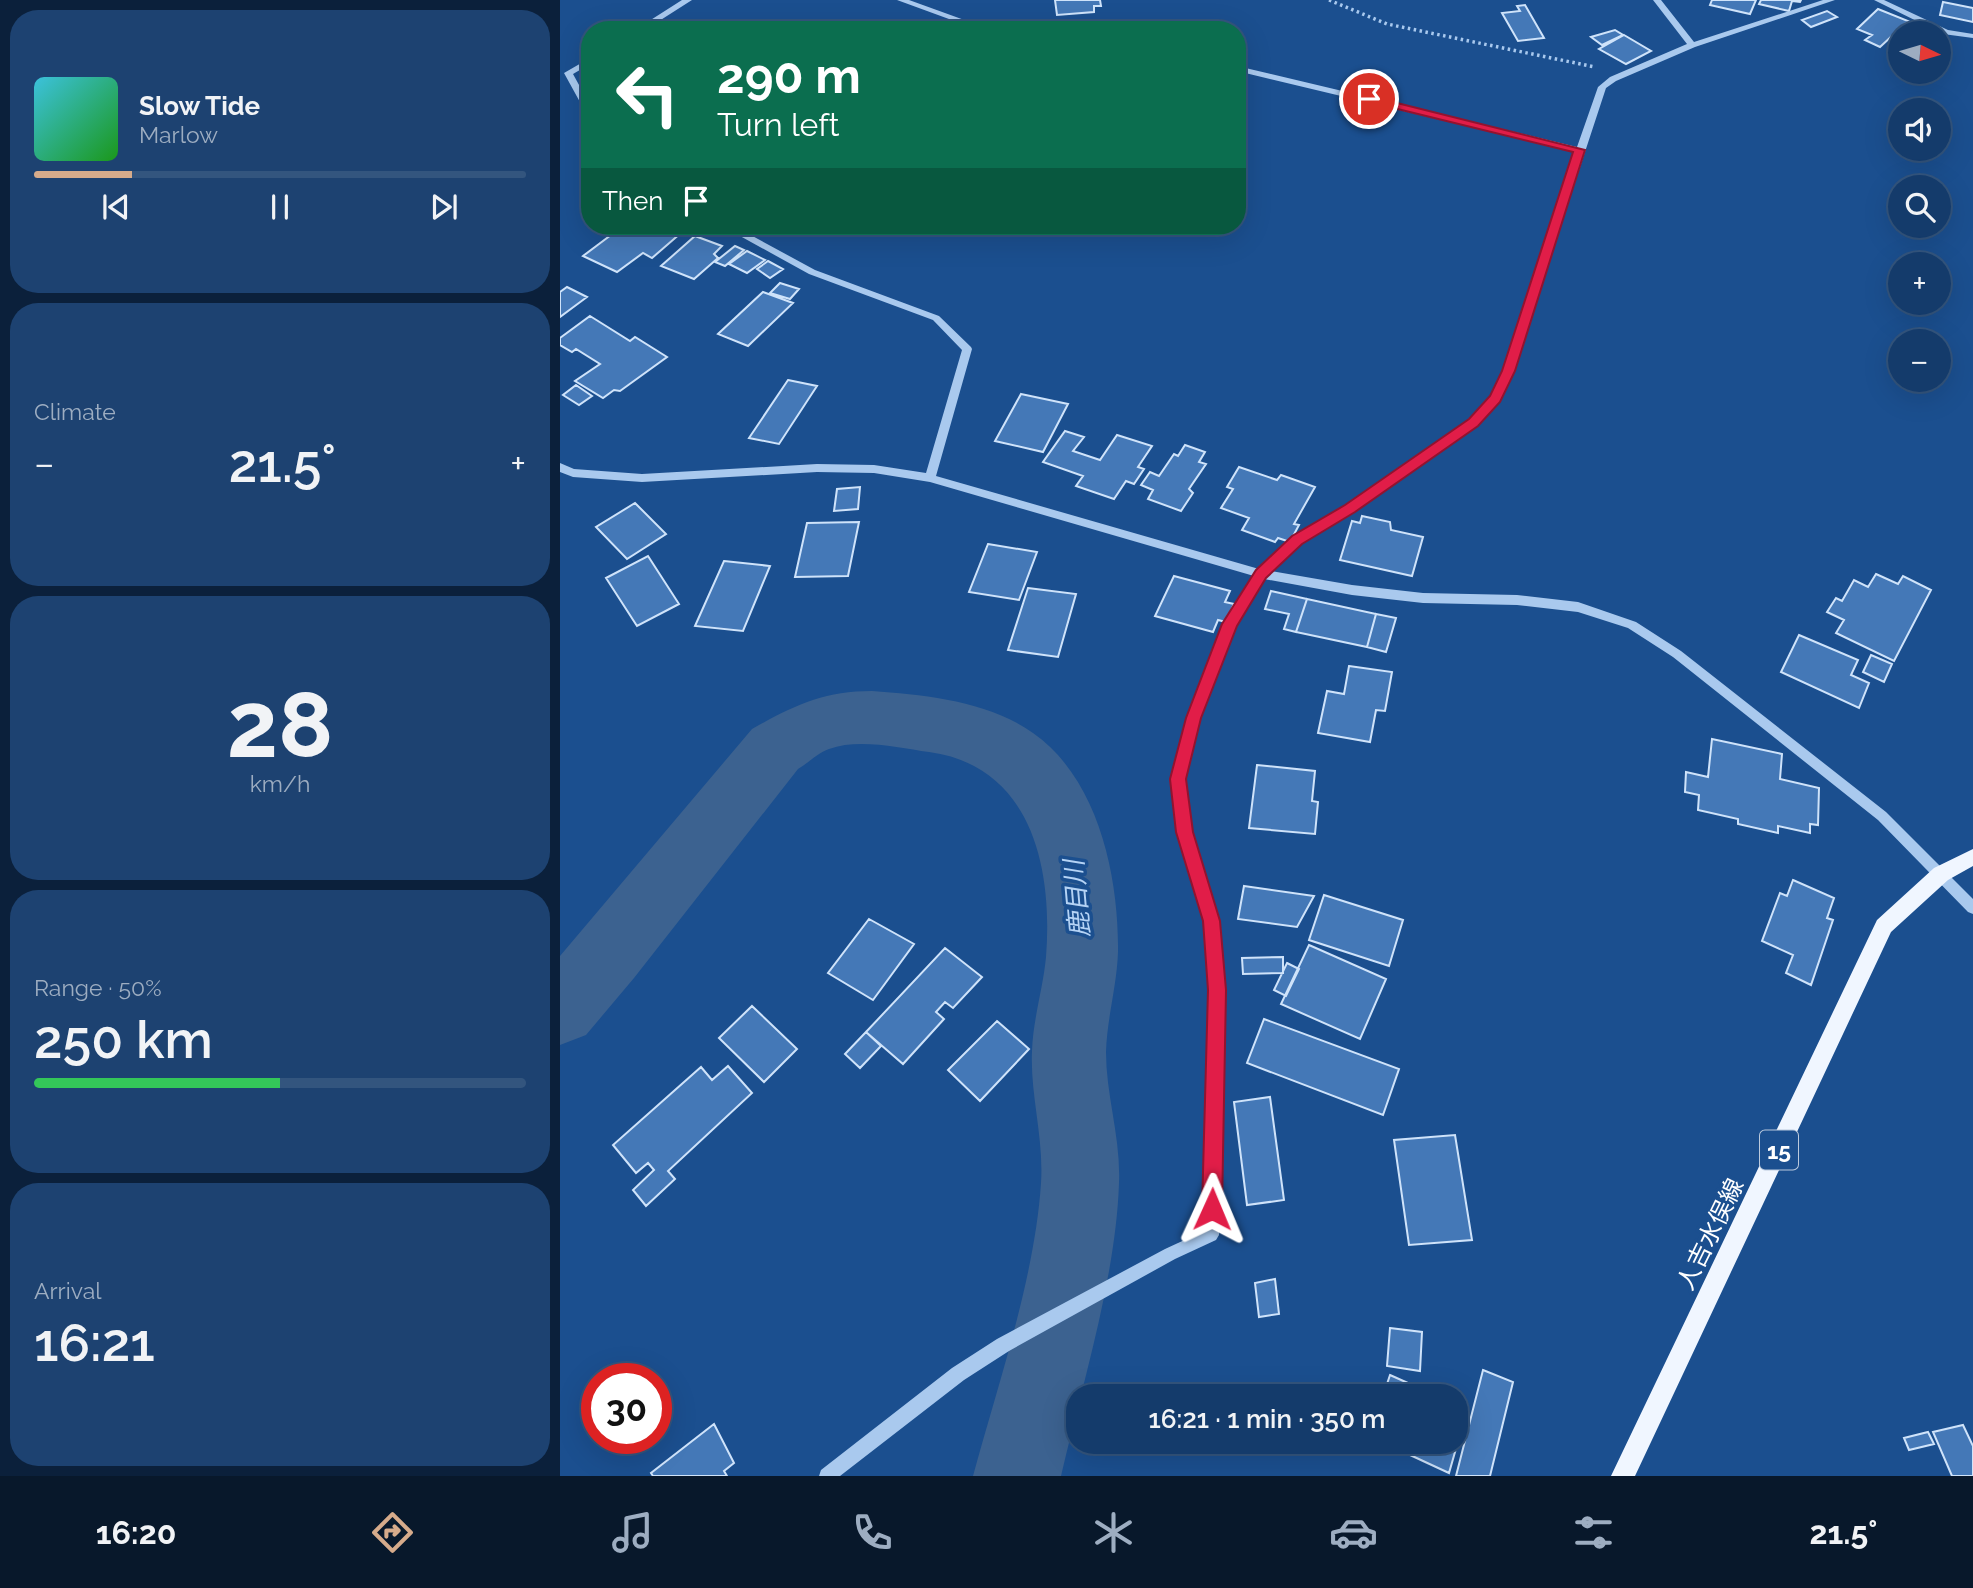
<!DOCTYPE html>
<meta charset="utf-8">
<style>
:root{--surface:#143b6b;--page:#1d4271;--text:#f1f3f6;--muted:#9dadc1;--line:#33557e;--accent:#d6ab8b}
body{margin:0;font-family:Raleway,"Noto Sans JP",sans-serif;background:var(--page);color:var(--text);height:100vh;display:flex;flex-direction:column;font-size:26px;white-space:nowrap}
*{box-sizing:border-box;margin:0}
p{font-size:23px;color:var(--muted)}
.icon{flex:none;width:38px;height:38px;fill:none;stroke:currentColor;stroke-width:2;stroke-linecap:round;stroke-linejoin:round}
.map{position:relative;flex:1;overflow:hidden}
.panel{display:flex;flex-direction:column;gap:10px;padding:10px;background:#0b203b;width:560px}
.panel>*{flex:none}
.guide{position:absolute;left:21px;top:21px;width:665px;height:214px;border-radius:28px;box-shadow:0 7px 28px #0002,0 0 0 2px var(--line);background:#0b6e4f;color:#fff;overflow:hidden}
.needle{width:46px;rotate:95deg}
.fabs{position:absolute;left:1328px;top:21px;display:grid;gap:14px}
.fabs a{display:grid;place-items:center;width:63px;height:63px;border-radius:50%;background:var(--surface);box-shadow:0 7px 28px #0002,0 0 0 2px var(--line);font-size:35px}
.speed{position:absolute;left:21px;top:1363px;display:flex;gap:14px;font-size:35px;font-weight:700;text-align:center}
.speed>*{display:grid;place-content:center;width:91px;height:91px;border-radius:50%;background:var(--surface);box-shadow:0 7px 28px #0002,0 0 0 2px var(--line);line-height:1}
.speed .limit{border:10px solid #d22;background:#fff;color:#111}
.pin{position:absolute;display:grid;place-items:center;width:60px;height:60px;color:#fff;margin:-30px;border:4px solid #fff;border-radius:50%;box-shadow:0 2px 7px #0007}
.me{position:absolute;width:77px;margin:-38px;rotate:1deg;stroke-linejoin:round;filter:drop-shadow(0 0 5px #0008)}
.turn{display:flex;align-items:center;gap:24px;height:147px;padding:0 21px;font-size:32px}
.turn .icon{width:91px;height:91px;stroke-width:2.5}
.turn b{display:block;font-size:49px;line-height:60px}
.then{display:flex;align-items:center;height:66px;padding:0 21px;background:#0003;gap:14px;font-size:26px}
.big{font-size:52px;font-weight:600;line-height:1.1}
.panel .widget{flex:1;display:flex;flex-direction:column;justify-content:center;gap:10px;min-width:0;padding:0 24px;border-radius:28px;background:var(--page)}
.panel .dial{align-items:center;gap:0}
.dial b{font-size:91px;line-height:1}
.song{display:flex;align-items:center;gap:21px}
.cover{width:84px;height:84px;border-radius:10px;background:linear-gradient(135deg,hsl(190 70% 55%),hsl(120 70% 35%))}
.played{height:7px;border-radius:4px;background:linear-gradient(90deg,var(--accent) 20%,var(--line) 20%)}
.keys{display:flex;justify-content:space-around;direction:ltr}
.heat{display:flex;justify-content:space-between;align-items:center;font-size:38px;direction:ltr}
.charge{height:10px;border-radius:5px;background:linear-gradient(90deg,#34c759 50%,var(--line) 0)}
.trip{position:absolute;left:506px;top:1384px;width:402px;height:70px;border-radius:28px;background:var(--surface);box-shadow:0 7px 28px #0002,0 0 0 2px var(--line);font-weight:600;line-height:70px;text-align:center}
.dock{display:flex;height:112px;justify-content:space-around;align-items:center;background:#08182b;color:var(--muted)}
.dock .icon{width:49px;height:49px}
.dock .on{color:var(--accent)}
.dock b{font-size:32px;color:var(--text)}
main{display:flex;flex:1;min-height:0}
.map>svg:first-child{display:block}
.lines{fill:none;stroke-linecap:round;stroke-linejoin:round}
.river{fill:#3c6290;fill-rule:evenodd}
.building{fill:#4478b7;stroke:#cfe3fa;stroke-width:2}
.path{stroke:#a9c9ee;stroke-width:3.5;stroke-dasharray:2.5 3.5;stroke-linecap:butt}
.minor{fill:#a9c9ee;fill-rule:evenodd}
.major{fill:#f0f6ff;fill-rule:evenodd}
.route{fill:#e11d48;stroke:#92132f;stroke-width:2}
.labels{text-anchor:middle;dominant-baseline:central;stroke-width:7;stroke-linejoin:round;paint-order:stroke}
.shield{fill:#1b4f8f;stroke:#bbcadd;stroke-width:2}
.shield-label{font-size:23px;font-weight:bold;fill:#fff}
.street-label{font-size:24px;fill:#fff;stroke:#1b4f8f}
.water-label{font-size:26px;font-style:italic;fill:#b5d3f5;stroke:#1b4f8f}
</style>
<main>
<section class="panel">
<div class="widget">
<div class="song"><i class="cover"></i><div><b>Slow Tide</b><p>Marlow</p></div></div>
<div class="played"></div>
<div class="keys"><svg class="icon" aria-label="previous" viewBox="0 0 24 24"><path d="M18 5L8 12l10 7zM5 5v14"/></svg><svg class="icon" aria-label="pause" viewBox="0 0 24 24"><path d="M8 5v14M16 5v14"/></svg><svg class="icon" aria-label="next" viewBox="0 0 24 24"><path d="M6 5l10 7-10 7zM19 5v14"/></svg></div>
</div>
<div class="widget"><p>Climate</p>
<div class="heat"><a>−</a><b class="big">21.5°</b><a>+</a></div>
</div>
<div class="widget dial"><b>28</b><p>km/h</p></div>
<div class="widget"><p>Range · 50%</p><b class="big">250 km</b><div class="charge"></div></div>
<div class="widget"><p>Arrival</p><b class="big">16:21</b></div>
</section>
<div class="map">
<svg width="1413" height="1476" viewBox="0 0 1413 1476">
<rect width="100%" height="100%" fill="#1b4f8f"/>
<g class="lines">
<path class="river" d="M312 691C366 695 428 701 473 733 539 779 559 878 558 952 557 985 547 1018 546 1052 546 1096 561 1138 559 1183 556 1277 522 1385 501 1476H413C438 1384 475 1277 481 1183 484 1138 470 1095 472 1051 473 1019 483 989 486 957 493 869 472 766 369 752 339 748 299 738 269 749 258 753 248 763 238 769L74 978 26 1035 0 1045V956L192 729C233 706 263 691 312 691Z"/>
</g>
<path class="building" d="M495 0H540L541 6H534V12L497 15Z
M1152 0H1196L1190 14 1150 5Z
M1201 0H1241L1240 2 1232 1 1229 11 1199 4Z
M1383 2 1413 8V22L1380 15Z
M965 5 984 38 958 41 942 13 960 11 957 6Z
M1318 9 1348 21 1320 47 1305 40 1312 35 1297 29Z
M1267 11 1277 17 1251 27 1242 20Z
M1055 30 1063 35 1042 45 1031 37Z
M1064 35 1091 51 1066 64 1039 49Z
M63 226H129L92 258 83 253 57 272 23 256Z
M135 236 162 246 154 254 158 258 134 279 101 266Z
M175 246 184 250 165 266 155 262Z
M187 251 205 260 187 273 169 264Z
M208 261 223 269 210 278 197 269Z
M220 283 239 289 230 299 210 293Z
M7 287 27 297 0 317V292Z
M203 292 233 303 188 346 158 334Z
M30 316 70 341 75 337 107 357 60 391 54 390 43 398 15 381 40 364 16 349 12 352 0 345V338Z
M228 380 257 386 219 444 189 438Z
M16 385 32 396 19 405 3 395Z
M461 394 508 404 483 452 435 441Z
M505 431 524 437 513 451 540 460 557 435 592 446 578 467 584 469 574 484 566 481 554 499 516 486 523 476 483 462Z
M625 445 645 452 639 462 646 464 629 489 633 493 621 511 588 499 593 490 581 485 590 472 599 476 614 454 618 456Z
M679 467 717 480 721 475 755 487 734 524 739 525 730 542 718 538 715 542 682 530 689 518 661 508 673 489 667 487Z
M300 487 298 509 274 511 277 489Z
M75 503 106 534 67 559 36 527Z
M802 516 830 522 831 530 863 537 852 576 780 560 792 521 800 523Z
M299 522 288 576 235 577 247 523Z
M428 544 477 552 459 600 409 592Z
M88 556 119 604 77 626 46 578Z
M164 561 210 566 183 631 135 626Z
M1316 574 1338 584 1343 576 1371 590 1334 661 1276 633 1284 620 1267 612 1276 598 1282 601 1294 580 1308 587Z
M614 576 670 591 665 602 674 604 666 622 658 620 653 632 595 616Z
M468 588 516 594 498 657 448 650Z
M711 591 747 599 736 632 724 629 729 614 705 609Z
M747 599 816 614 807 647 736 632Z
M816 614 836 618 826 652 807 647Z
M1239 635 1298 660 1291 675 1309 683 1299 708 1221 672Z
M1311 655 1332 664 1324 682 1303 672Z
M789 666 832 672 825 711 816 710 810 742 758 733 767 691 784 694Z
M1152 739 1222 754 1220 779 1259 788 1258 825 1250 824V833L1218 826V833L1178 824V819L1138 810 1139 795 1125 792 1126 772 1148 777Z
M697 765 755 771 752 801 758 802 755 834 689 828Z
M1233 880 1274 898 1267 918 1273 920 1251 985 1226 973 1233 955 1202 941 1220 893 1227 896Z
M684 886 754 896 737 927 678 919Z
M764 895 843 920 829 966 749 940Z
M309 919 354 944 313 1000 268 973Z
M749 945 826 979 800 1039 721 1004Z
M385 948 422 977 393 1008 385 1002 376 1012 384 1019 343 1064 306 1032Z
M723 957V973L683 974 682 958Z
M727 963 739 969 726 996 714 990Z
M192 1006 237 1049 204 1082 159 1038Z
M704 1019 839 1069 823 1115 687 1063Z
M437 1021 469 1049 420 1101 388 1070Z
M306 1032 321 1046 300 1068 285 1054Z
M168 1066 192 1093 108 1171 115 1179 86 1206 73 1190 94 1170 88 1163 76 1173 53 1145 141 1067 152 1080Z
M710 1097 724 1200 687 1205 674 1102Z
M895 1135 912 1240 849 1245 834 1140Z
M715 1279 719 1314 699 1317 695 1283Z
M830 1328 862 1332 860 1371 827 1366Z
M923 1370 953 1382 930 1476H896Z
M830 1375 877 1396H823Z
M896 1405 907 1410 889 1473 822 1442H896Z
M154 1424 174 1463 164 1471 167 1476H93L91 1473Z
M1403 1425 1413 1446V1476H1392L1373 1432Z
M1368 1432 1374 1444 1349 1450 1344 1438Z"/>
<g class="lines">
<path class="path" d="M769 0 827 24 1035 67"/>
<path class="minor" d="M122 0H132L85 30H75Z
M337 0H349L432 30H419Z
M1093 0H1101L1134 42 1263 0H1275L1135 47 1056 81 1046 88 953 371 939 401 918 426 795 512 741 543 711 571 792 585 863 593 957 595 1018 602 1076 622 1121 651 1326 812 1413 899V914L1408 912 1318 820 1113 657 1068 628 1018 612 957 605 863 603 792 595 704 579 675 626 639 718 624 779 631 832 658 921 664 990 659 1235 656 1240 615 1259 449 1351 404 1380 280 1476H259L261 1470 392 1368 437 1339 605 1249 644 1231 650 990 644 921 619 832 612 779 627 718 664 624 694 576 370 482 314 473 257 472 82 482 13 477 0 472V463L14 469 82 474 257 464 314 465 366 473 402 350 373 320 249 274 162 226H174L255 270 379 316 411 347 412 349 376 476 699 569 733 537 787 506 910 420 931 396 943 371 1015 152 677 71V66L1017 147 1038 87 1050 77 1127 44Z
M1314 0H1324L1388 30 1413 34V38L1383 34Z
M30 58V64L13 74 30 105V116L26 113 4 73Z"/>
<path class="major" d="M1413 849V866L1388 880 1331 932 1075 1476H1051L1317 920 1374 868Z"/>
</g>
<path class="route" d="M809 96 1025 150 955 371 940 402 918 426 795 512 742 544 706 578 677 626 641 718 626 779 633 832 660 921 666 990 662 1209 659 1216 652 1218 645 1216 642 1209 648 990 643 921 616 832 610 779 626 718 662 624 696 570 732 536 785 505 909 419 930 396 942 371 1013 152 805 101 803 99Z"/>
<g class="labels">
<rect class="shield" x="1200" y="1130.5" width="38" height="39" rx="5"/>
<g class="shield-label">
<text x="1219" y="1150">15</text>
</g>
<g class="street-label">
<text transform="translate(1150 1234) rotate(-64)">人吉水俣線</text>
</g>
<g class="water-label">
<text transform="translate(517 899) rotate(-95)">鹿目川</text>
</g>
</g>
</svg>
<div class="fabs">
<a><svg class="needle" viewBox="-14 -14 28 28"><path d="M0-13l5 13h-10z" fill="#e53935"/><path d="M0 13l5-13h-10z" fill="#9dadc1"/></svg></a>
<a><svg class="icon" aria-label="sound" viewBox="0 0 24 24"><path d="M4 9h4l5-4v14l-5-4H4zM17 9q2 3 0 6"/></svg></a>
<a><svg class="icon" aria-label="search" viewBox="0 0 24 24"><circle cx="10" cy="10" r="6"/><path d="M15 15l6 6"/></svg></a>
<a>+</a>
<a>−</a>
</div>
<div class="speed"><div class="limit">30</div></div>
<div class="pin" style="left:809px;top:99px;background:#d93025"><svg class="icon" aria-label="arrive" viewBox="0 0 24 24"><path d="M6 21V4h12l-3 4 3 4H6"/></svg></div>
<svg class="me" style="left:652px;top:1209px" viewBox="-20 -20 40 40"><path d="M0-17L14 15 0 8-14 15z" fill="#e11d48" stroke="#fff" stroke-width="4"/></svg>
<div class="trip">16:21 · 1 min · 350 m</div>
<div class="guide">
<div class="turn"><svg class="icon" aria-label="left" viewBox="0 0 24 24"><path d="M17 20v-9H6M10 6l-5 5 5 5"/></svg><div><b>290 m</b>Turn left</div></div>
<div class="then">Then<svg class="icon" aria-label="arrive" viewBox="0 0 24 24"><path d="M6 21V4h12l-3 4 3 4H6"/></svg></div>
</div>
</div>
</main>
<nav class="dock">
<b>16:20</b>
<svg class="icon on" aria-label="directions" viewBox="0 0 24 24"><path d="M12 3l9 9-9 9-9-9zM9 14v-3h6M13 9l2 2-2 2"/></svg>
<svg class="icon" aria-label="music" viewBox="0 0 24 24"><path d="M9 18V5l10-2v13"/><circle cx="6" cy="18" r="3"/><circle cx="16" cy="16" r="3"/></svg>
<svg class="icon" aria-label="phone" viewBox="0 0 24 24"><path d="M5 4h4l2 5-3 2q2 4 5 5l2-3 5 2v4C11 20 4 13 5 4z"/></svg>
<svg class="icon" aria-label="climate" viewBox="0 0 24 24"><path d="M12 3v18M4 7l16 10M4 17L20 7"/></svg>
<svg class="icon" aria-label="car" viewBox="0 0 24 24"><path d="M5 17H2v-5l4-1 3-4h7l3 4 3 1v5h-3M9 17h6M6 11h13"/><circle cx="7" cy="17" r="2"/><circle cx="17" cy="17" r="2"/></svg>
<svg class="icon" aria-label="filters" viewBox="0 0 24 24"><path d="M4 7h16M4 17h16"/><circle cx="9" cy="7" r="2"/><circle cx="15" cy="17" r="2"/></svg>
<b>21.5°</b>
</nav>
